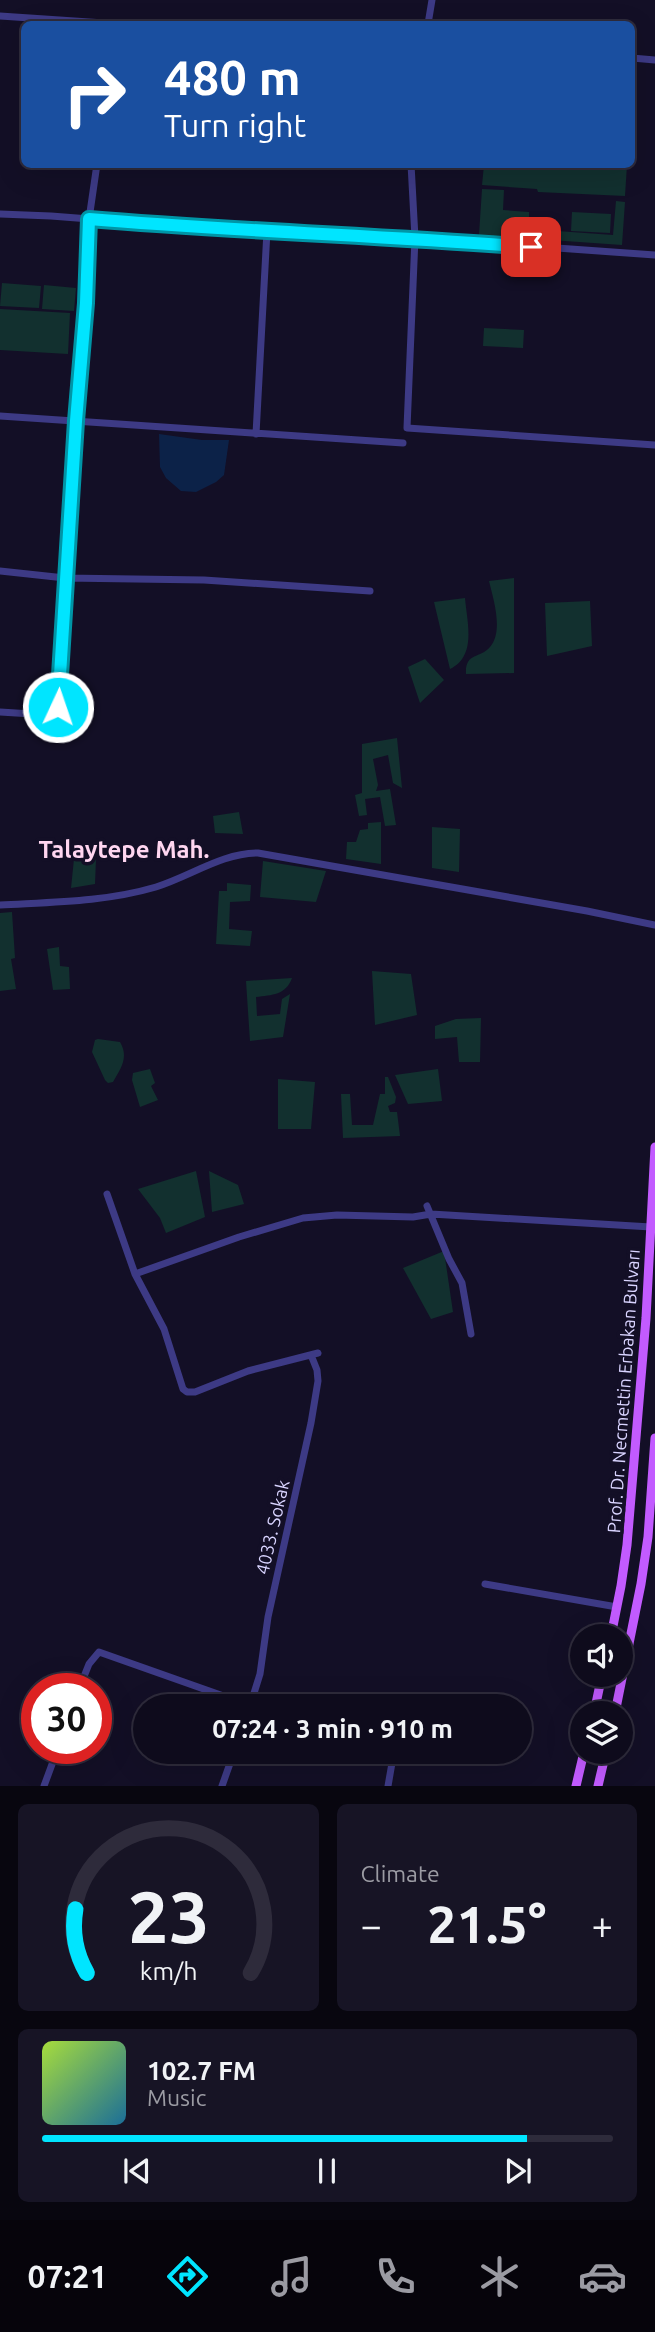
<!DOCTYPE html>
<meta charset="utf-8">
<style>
:root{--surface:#0e0b1c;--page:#171425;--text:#f1f3f6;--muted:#9b9ba3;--line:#2e2b3b;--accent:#00e5ff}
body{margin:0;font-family:Ubuntu,sans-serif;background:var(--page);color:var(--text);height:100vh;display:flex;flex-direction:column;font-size:26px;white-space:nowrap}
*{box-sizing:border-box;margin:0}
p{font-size:23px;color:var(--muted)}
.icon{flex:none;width:38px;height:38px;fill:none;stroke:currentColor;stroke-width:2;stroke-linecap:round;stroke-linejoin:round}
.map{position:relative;height:1786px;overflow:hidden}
.details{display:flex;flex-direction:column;gap:18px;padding:18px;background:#08060f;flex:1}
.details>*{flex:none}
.top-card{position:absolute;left:21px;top:21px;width:614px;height:147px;border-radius:10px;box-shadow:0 7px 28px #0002,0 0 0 2px var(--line);background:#1a4fa0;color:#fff;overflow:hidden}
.fabs{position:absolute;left:570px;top:1624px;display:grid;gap:14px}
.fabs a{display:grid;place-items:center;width:63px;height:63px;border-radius:50%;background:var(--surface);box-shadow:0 7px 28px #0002,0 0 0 2px var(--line);font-size:35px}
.speed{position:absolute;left:21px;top:1673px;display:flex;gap:14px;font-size:35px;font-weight:700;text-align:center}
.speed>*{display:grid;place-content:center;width:91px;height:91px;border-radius:50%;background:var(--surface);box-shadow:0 7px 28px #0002,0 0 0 2px var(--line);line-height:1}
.speed .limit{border:10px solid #d22;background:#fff;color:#111}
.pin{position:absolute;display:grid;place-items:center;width:60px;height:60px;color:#fff;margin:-30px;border-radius:14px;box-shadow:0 4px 10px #0006}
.me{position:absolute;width:77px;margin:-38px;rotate:3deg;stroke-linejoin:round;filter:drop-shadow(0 0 5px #0008)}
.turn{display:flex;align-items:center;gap:24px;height:147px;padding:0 28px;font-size:32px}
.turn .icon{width:91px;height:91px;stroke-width:2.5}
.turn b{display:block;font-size:49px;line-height:60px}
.big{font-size:52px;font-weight:700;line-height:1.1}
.details .widget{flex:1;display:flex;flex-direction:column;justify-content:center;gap:10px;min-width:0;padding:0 24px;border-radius:10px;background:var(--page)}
.details .dial{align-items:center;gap:0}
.dial svg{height:182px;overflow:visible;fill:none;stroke:var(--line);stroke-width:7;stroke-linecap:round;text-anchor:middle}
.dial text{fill:var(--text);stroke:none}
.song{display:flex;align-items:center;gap:21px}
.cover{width:84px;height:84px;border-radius:10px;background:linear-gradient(135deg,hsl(80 70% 55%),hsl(200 70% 35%))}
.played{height:7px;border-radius:4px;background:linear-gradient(90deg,var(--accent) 85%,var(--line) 85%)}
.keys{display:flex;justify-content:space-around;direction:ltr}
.heat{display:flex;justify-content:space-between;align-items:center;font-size:38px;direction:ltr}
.details .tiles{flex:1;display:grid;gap:18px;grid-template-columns:1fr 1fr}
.widget:last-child{grid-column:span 2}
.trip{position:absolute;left:133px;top:1694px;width:399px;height:70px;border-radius:35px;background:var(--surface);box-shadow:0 7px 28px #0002,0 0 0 2px var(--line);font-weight:700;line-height:70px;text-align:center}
.dock{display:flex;height:112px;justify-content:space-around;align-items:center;background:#06040b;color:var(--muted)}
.dock .icon{width:49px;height:49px}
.dock .selected{color:var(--accent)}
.dock b{font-size:32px;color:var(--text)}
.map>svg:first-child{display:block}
.green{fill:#12302f}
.water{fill:#0c2248}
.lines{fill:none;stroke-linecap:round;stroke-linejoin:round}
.minor{stroke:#3d3a85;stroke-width:7}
.major{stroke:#c25bff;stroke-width:9}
.route-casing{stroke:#0095a6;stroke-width:18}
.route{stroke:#00e5ff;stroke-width:12}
.labels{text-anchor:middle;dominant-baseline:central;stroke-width:7;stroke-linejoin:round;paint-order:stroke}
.street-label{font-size:18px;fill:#d9d4ff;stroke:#130f26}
.district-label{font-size:24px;font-weight:bold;fill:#ffd6f0;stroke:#130f26}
</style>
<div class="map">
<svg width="655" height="1786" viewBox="0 0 655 1786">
<rect width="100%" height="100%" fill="#130f26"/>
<path class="green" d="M484 165H627L625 196 538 192 537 189 482 185Z
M482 189 504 190 503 210 529 212V229L613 235 616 201 625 202 622 245 479 235Z
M572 212 611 214 610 233 571 231Z
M2 283 41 286 39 308 0 306Z
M44 285 76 288 74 311 42 309Z
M0 309 70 313 68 354 0 350Z
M484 328 524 330 523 348 483 346Z
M514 578V673L466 674C465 652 480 659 490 647 504 631 493 598 489 581Z
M465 598C467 622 477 656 450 669L434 602Z
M590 601 592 646 547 656 545 603Z
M425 659 444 680 420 703 408 667Z
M397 738 402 788 393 783 388 755 373 759 378 785 376 791 390 789 396 825 385 826 380 797 365 799 367 815 359 816 355 795 362 793V744Z
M239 812 243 834 215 833 213 816Z
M381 822V864L346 859 347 842H356L360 830 368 829V823Z
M432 827 460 829 459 872 432 868Z
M74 859H96L95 884 71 888Z
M263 861 326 871 316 902 260 897Z
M227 883 251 885 250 901 230 902 229 929 252 931 250 946 216 944 219 891H227Z
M12 912 15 958 11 959 16 989 0 991V913Z
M59 947 60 966 69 967 70 989 53 990 47 949Z
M372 971 411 974 417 1015 375 1025Z
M292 978C286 995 272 995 256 997L257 1016 280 1014 282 999 290 994 283 1037 250 1041 246 981Z
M481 1018 480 1062H459L457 1037 435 1039V1026L456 1019Z
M98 1039 120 1042C129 1057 121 1068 113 1082L108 1083 105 1080 92 1052 95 1040Z
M150 1069 155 1083 151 1086 158 1100 140 1107 132 1080 133 1073Z
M438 1069 442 1101 408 1104 395 1075Z
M385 1077H388L396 1097 395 1103 388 1106 390 1112H397L400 1136 343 1138 341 1094H350L352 1125H373L380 1094H385Z
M278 1079 315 1082 311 1129H278Z
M196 1171 205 1217 166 1233 160 1218 138 1189Z
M209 1171 238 1185 244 1204 212 1212Z
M444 1251 453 1312 431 1319 403 1268Z"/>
<path class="water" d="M159 434 202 440H229L224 475 216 482 196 492 181 491 166 478 160 467Z"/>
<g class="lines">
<path class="minor" d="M0 16 119 24
M428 24 432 0
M632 58 655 60
M97 164 89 219 86 303 65 578 204 580 370 591
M411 164 415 238 407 428 655 445
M0 214 51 216 205 228 415 238 655 255
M0 416 403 443
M256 434 267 231
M0 571 65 578 57 712 48 715 0 712
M0 905C53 902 105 902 156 887 191 876 222 853 258 853L587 911 655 925
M107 1194 135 1274 164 1329 183 1389 187 1392H195L248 1371 318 1353
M427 1206 449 1259 462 1283 471 1334
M135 1274 239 1237 303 1218 337 1215 413 1217 431 1214 651 1227
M485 1584 617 1607
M79 1689 89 1664 99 1652 232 1699 247 1706
M250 1706 260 1674 268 1617 311 1423 318 1381 317 1370 311 1355
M387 1752 392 1763 388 1786
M44 1786 58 1748
M222 1786 234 1752"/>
<path class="major" d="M611 1636 621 1586 627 1545 646 1318 655 1147
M594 1713 602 1675
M615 1713 641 1584 648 1537 655 1438
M576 1786 584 1752
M598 1786 606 1752"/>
</g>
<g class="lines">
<defs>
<path id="route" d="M58 707 76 421 86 303 89 219C236 231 384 236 531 247"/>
</defs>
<use href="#route" class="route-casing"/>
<use href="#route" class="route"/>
</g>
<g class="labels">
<g class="street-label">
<text transform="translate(623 1391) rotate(-86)">Prof. Dr. Necmettin Erbakan Bulvarı</text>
<text transform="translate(272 1527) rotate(-77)">4033. Sokak</text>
</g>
<g class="district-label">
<text x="124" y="849">Talaytepe Mah.</text>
</g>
</g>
</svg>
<div class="fabs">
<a><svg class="icon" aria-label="sound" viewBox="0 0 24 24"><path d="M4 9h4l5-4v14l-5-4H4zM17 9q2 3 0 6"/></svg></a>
<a><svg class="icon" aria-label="layers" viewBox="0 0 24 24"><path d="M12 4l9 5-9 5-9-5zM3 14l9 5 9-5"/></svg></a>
</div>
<div class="speed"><div class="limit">30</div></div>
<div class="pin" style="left:531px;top:247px;background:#d93025"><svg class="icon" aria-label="arrive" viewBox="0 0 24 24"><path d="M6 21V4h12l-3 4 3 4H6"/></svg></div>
<svg class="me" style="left:58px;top:707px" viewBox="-20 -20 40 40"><circle r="17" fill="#00e5ff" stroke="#fff" stroke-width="3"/><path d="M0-11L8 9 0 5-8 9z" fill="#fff"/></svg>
<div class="trip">07:24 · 3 min · 910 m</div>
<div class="top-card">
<div class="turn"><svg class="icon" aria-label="right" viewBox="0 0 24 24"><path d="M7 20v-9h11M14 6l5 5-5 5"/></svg><div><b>480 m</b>Turn right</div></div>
</div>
</div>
<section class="details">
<div class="tiles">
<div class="widget dial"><svg viewBox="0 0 100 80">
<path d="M14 69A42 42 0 1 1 86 69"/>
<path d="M14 69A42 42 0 0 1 9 41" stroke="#00e5ff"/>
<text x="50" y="56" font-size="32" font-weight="700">23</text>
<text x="50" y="72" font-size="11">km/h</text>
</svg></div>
<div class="widget"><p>Climate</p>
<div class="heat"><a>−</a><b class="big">21.5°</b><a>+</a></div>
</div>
<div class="widget">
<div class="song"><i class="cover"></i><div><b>102.7 FM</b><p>Music</p></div></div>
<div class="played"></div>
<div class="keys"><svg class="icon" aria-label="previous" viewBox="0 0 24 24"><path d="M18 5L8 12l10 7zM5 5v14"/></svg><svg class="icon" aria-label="pause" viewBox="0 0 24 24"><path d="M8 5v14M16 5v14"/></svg><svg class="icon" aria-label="next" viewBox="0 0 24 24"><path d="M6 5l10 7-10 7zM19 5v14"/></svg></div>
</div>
</div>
</section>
<nav class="dock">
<b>07:21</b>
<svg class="icon selected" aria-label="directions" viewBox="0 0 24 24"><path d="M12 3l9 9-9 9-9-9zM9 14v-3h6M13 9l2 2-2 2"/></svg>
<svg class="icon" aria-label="music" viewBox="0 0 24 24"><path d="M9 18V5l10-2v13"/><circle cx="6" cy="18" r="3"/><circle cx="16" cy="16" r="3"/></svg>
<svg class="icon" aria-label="phone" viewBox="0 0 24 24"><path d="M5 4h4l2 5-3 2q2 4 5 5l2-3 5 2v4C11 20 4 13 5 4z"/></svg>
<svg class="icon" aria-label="climate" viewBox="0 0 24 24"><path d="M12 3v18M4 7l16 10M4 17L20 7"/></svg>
<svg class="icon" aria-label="car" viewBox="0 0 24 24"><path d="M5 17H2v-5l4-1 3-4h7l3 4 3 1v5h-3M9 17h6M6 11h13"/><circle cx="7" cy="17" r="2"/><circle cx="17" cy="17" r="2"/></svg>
</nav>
